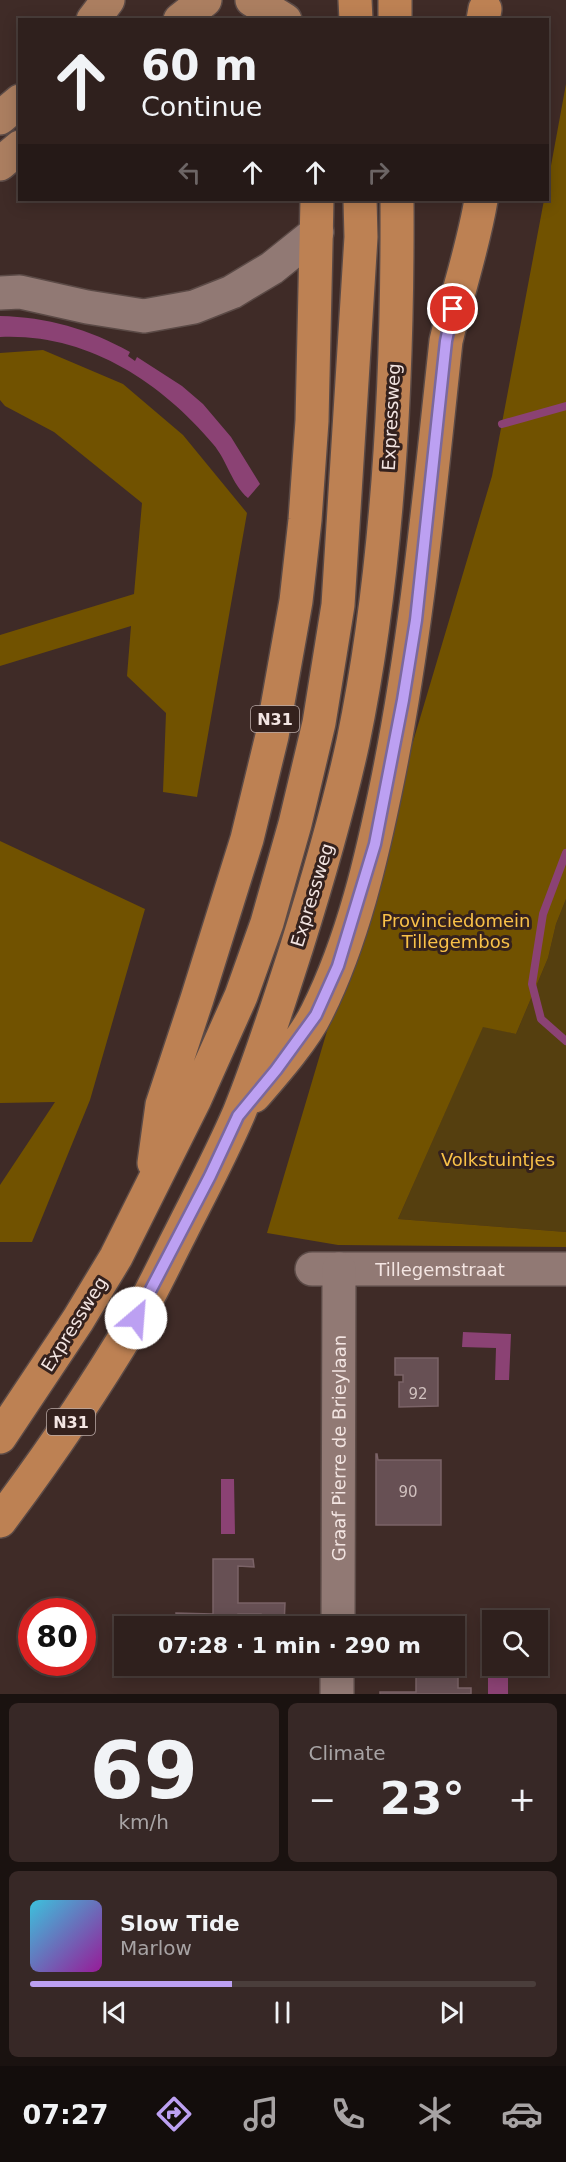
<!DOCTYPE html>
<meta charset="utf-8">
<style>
:root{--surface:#2f201d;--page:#372826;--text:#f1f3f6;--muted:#a7a3a4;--line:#4a3e3b;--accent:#bca0f2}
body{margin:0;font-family:"DejaVu Sans",sans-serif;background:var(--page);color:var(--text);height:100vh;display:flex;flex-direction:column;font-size:22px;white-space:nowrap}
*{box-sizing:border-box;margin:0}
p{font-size:20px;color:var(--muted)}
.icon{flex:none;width:33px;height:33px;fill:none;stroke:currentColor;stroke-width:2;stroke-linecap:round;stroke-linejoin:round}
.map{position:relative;height:1694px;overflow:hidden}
.sheet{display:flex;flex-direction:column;gap:9px;padding:9px;background:#1a1210;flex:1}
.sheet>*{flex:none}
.hud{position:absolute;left:18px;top:18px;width:531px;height:183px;border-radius:0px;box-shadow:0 3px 15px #0003,0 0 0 2px var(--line);background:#2f201d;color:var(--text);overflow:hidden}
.buttons{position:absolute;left:482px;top:1610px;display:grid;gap:12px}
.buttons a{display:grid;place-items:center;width:66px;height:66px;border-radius:0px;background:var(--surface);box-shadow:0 3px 15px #0003,0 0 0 2px var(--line);font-size:30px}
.speed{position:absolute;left:18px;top:1598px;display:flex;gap:12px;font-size:30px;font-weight:700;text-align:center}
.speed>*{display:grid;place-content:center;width:78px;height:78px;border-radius:50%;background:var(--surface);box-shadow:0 3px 15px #0003,0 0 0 2px var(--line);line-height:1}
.speed .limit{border:9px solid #d22;background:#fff;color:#111}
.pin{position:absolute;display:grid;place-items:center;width:51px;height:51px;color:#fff;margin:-26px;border:3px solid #fff;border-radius:50%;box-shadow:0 2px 6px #0007}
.me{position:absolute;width:66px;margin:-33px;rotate:27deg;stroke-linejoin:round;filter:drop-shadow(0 0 4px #0008)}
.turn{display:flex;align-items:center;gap:21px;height:126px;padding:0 24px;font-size:27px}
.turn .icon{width:78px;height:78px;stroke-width:2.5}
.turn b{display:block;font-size:42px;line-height:51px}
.lanes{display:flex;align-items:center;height:57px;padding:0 24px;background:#0003;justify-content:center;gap:30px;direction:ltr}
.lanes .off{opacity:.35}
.big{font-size:45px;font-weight:700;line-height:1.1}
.sheet .widget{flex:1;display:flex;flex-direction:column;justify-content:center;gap:9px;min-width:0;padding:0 21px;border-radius:9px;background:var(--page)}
.sheet .dial{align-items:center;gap:0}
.dial b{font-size:78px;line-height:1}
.song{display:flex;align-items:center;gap:18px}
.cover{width:72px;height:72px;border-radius:9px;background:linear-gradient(135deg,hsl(190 70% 55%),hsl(300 70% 35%))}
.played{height:6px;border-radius:3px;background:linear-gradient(90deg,var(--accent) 40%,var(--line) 40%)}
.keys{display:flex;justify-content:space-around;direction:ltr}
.heat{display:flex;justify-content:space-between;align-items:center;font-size:33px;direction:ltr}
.sheet .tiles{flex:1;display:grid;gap:9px;grid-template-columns:1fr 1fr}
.widget:last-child{grid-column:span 2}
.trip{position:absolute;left:114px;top:1616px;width:351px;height:60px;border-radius:0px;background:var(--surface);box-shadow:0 3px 15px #0003,0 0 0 2px var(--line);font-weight:700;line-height:60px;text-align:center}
.dock{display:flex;height:96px;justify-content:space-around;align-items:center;background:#130d0c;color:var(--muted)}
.dock .icon{width:42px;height:42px}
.dock .selected{color:var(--accent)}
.dock b{font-size:27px;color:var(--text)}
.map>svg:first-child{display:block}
.green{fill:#553f0f}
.forest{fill:#715200}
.water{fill:#8b4274}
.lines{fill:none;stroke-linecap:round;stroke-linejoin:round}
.stream{stroke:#8b4274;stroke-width:8}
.building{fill:#675054;stroke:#7b6367;stroke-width:1.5}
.minor-casing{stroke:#5b4a46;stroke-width:36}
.major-casing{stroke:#5b4a46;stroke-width:36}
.highway-casing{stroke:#5b4a46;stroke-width:36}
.minor{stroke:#917974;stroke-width:33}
.major{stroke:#ab7e60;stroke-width:33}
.highway{stroke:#bd8153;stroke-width:33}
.route-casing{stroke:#7a689d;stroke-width:15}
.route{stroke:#bca0f2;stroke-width:10}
.labels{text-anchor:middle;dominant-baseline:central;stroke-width:6;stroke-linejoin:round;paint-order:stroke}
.number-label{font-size:15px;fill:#d0c0be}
.shield{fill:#34211d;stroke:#baaaa7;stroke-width:1.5}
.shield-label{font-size:16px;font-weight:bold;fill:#f3e5e2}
.street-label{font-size:18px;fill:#f3e5e2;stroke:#34211d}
.park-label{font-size:18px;fill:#f9c148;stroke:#34211d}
</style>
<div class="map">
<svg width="566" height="1694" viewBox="0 0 566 1694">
<rect width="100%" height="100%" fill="#3f2b27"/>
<path class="green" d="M566 899V1232L398 1219 483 1026 516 1034 548 958 556 924Z"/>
<path class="forest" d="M566 84V899L556 924 548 958 516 1034 483 1027 398 1219 566 1232V1247L338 1245 267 1233 492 476 544 200H548V182Z
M43 350 123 384 183 435 247 513 197 797 163 792 166 713 127 676 131 626 0 666V635L134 594 142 503 54 432 5 406 0 400V353Z
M0 841 145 909 90 1100 32 1242H0V1185L55 1102 0 1103Z"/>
<path class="water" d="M0 316C47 317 89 329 130 352L128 356 135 361 137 357 182 386 203 404 231 437 260 484 248 498C232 485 227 460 213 444 160 381 86 333 0 337Z
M463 1332 511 1334 509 1380H495L496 1348 462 1347Z
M221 1479H234L235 1534H221Z
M488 1667H508V1694H488Z"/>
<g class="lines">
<path class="stream" d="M502 424 566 406
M566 853 543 914 532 984 541 1019 566 1041"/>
</g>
<path class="building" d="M395 1358H438V1406L399 1407V1382H403V1375H395Z
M376 1454H377L378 1460H441V1525H376Z
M213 1559H253L254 1567 238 1566V1603H285L284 1626H261V1614H238V1626H176V1613L213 1614Z
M454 1635H458V1688H471V1694H380V1692H416V1665H454Z"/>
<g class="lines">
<defs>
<g id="minor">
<path d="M0 293 20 292 87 307 144 316 194 307 232 292 272 268 317 232"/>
<path id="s1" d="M312 1269H566"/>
<path id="s2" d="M338 1626 339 1269"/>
<path d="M337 1694V1665"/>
</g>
<path id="major" d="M252 0 285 20
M93 20 108 0
M180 20 205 0
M0 118 20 101
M0 164 20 147"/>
<path id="highway" d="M355 0 356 20
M395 0V20
M483 20 485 9
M254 1096C274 1073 304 1039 317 1012 353 940 372 857 388 778 417 634 430 488 446 341 457 294 473 248 481 200
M154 1163 162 1105 197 999 247 839 272 736 296 601 305 520 312 421 317 200
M0 1437 78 1320 116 1257 195 1099 241 996 267 923 295 824 319 723 338 605 361 237 360 200
M0 1521C48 1457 93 1391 134 1322 151 1294 165 1263 180 1234 200 1194 221 1155 239 1113 261 1059 279 1002 297 946 318 879 338 811 353 742 389 567 398 378 397 200"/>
</defs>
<use href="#minor" class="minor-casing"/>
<use href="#major" class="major-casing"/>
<use href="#highway" class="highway-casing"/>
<use href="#minor" class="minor"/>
<use href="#major" class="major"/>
<use href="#highway" class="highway"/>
</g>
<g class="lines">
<defs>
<path id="route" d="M136 1318 210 1176 238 1116 276 1070 316 1015 338 966 375 844 403 700 416 620 446 341 453 309"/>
</defs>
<use href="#route" class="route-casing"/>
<use href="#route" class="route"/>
</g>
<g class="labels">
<g class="number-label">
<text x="418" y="1394">92</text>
<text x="408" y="1492">90</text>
</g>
<g class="shield">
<rect x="251" y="706" width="48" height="26" rx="4.5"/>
<rect x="47" y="1409" width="48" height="26" rx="4.5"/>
</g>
<g class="shield-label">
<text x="275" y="719">N31</text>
<text x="71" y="1422">N31</text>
</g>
<g class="street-label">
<text transform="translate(391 417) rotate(-87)">Expressweg</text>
<text transform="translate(312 895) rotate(-73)">Expressweg</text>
<text stroke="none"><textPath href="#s1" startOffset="128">Tillegemstraat</textPath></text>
<text transform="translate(74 1324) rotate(-58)">Expressweg</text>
<text stroke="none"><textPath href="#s2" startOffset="178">Graaf Pierre de Brieylaan</textPath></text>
</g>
<g class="park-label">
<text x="456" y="920">Provinciedomein<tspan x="456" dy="21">Tillegembos</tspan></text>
<text x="498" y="1159">Volkstuintjes</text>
</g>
</g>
</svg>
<div class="buttons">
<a><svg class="icon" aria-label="search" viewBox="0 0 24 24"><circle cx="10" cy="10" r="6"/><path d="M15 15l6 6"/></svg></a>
</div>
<div class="speed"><div class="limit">80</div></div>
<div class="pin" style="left:453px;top:309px;background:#d93025"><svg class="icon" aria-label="arrive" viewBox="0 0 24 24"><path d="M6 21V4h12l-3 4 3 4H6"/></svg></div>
<svg class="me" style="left:136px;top:1318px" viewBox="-20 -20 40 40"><circle r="19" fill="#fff"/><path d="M0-13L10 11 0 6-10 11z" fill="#bca0f2"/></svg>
<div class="trip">07:28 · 1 min · 290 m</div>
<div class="hud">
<div class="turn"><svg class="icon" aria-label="ahead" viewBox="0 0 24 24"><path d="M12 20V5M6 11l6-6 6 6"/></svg><div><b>60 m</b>Continue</div></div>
<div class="lanes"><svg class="icon off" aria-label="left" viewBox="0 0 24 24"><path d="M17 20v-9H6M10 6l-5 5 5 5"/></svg><svg class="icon" aria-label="ahead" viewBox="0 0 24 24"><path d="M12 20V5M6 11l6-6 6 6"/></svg><svg class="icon" aria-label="ahead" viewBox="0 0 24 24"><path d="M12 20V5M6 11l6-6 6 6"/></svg><svg class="icon off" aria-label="right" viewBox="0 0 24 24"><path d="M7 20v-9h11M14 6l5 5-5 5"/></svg></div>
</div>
</div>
<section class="sheet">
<div class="tiles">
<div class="widget dial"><b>69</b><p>km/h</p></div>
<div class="widget"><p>Climate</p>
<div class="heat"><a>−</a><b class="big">23°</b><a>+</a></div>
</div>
<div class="widget">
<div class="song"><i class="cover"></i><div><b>Slow Tide</b><p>Marlow</p></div></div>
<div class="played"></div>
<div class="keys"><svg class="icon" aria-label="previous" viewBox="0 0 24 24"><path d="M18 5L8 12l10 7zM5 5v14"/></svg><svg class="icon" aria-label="pause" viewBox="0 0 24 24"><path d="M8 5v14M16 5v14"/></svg><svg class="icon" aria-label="next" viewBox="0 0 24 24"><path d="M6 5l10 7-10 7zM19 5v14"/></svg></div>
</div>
</div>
</section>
<nav class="dock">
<b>07:27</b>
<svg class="icon selected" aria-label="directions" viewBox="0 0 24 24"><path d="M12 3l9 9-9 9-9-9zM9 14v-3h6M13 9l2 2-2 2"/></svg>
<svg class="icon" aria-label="music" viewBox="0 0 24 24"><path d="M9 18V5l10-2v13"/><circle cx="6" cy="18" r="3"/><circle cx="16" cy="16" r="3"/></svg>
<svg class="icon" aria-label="phone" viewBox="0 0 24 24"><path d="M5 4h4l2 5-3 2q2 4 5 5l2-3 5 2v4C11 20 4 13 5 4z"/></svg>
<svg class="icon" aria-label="climate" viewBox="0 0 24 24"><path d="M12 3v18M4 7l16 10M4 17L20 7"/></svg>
<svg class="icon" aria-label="car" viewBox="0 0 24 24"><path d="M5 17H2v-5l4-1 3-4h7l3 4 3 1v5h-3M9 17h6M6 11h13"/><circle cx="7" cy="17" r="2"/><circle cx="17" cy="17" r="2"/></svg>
</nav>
